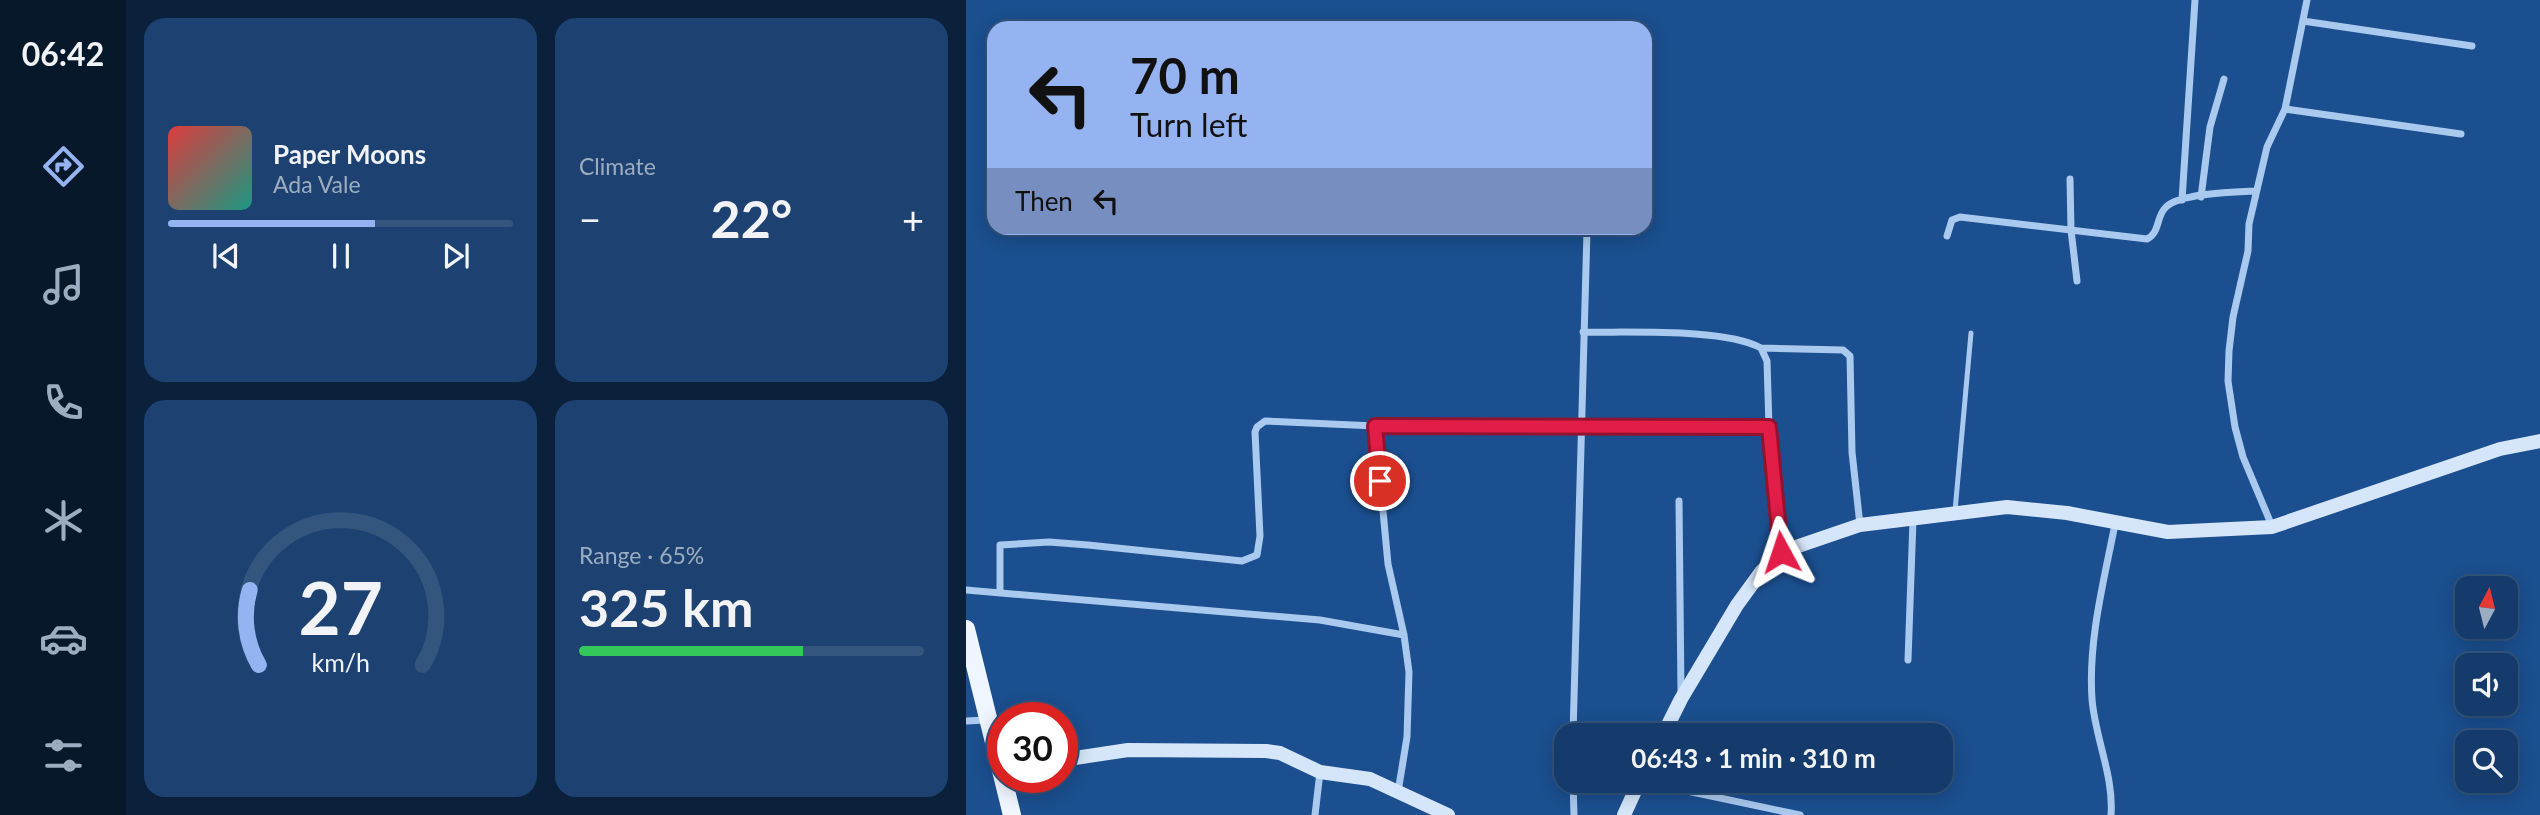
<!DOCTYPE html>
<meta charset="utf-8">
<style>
:root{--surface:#143b6b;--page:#1d4271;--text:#f1f3f6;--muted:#9dadc1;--line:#33557e;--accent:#95b2f1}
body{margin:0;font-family:Lato,sans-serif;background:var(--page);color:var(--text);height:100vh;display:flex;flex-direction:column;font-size:26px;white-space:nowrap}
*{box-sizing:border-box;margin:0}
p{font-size:23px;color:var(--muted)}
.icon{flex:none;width:38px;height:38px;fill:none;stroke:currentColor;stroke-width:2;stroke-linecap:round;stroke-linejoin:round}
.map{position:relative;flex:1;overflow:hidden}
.drawer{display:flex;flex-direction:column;gap:18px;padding:18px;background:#0b203b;width:840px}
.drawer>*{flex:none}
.top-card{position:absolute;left:21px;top:21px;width:665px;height:214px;border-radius:21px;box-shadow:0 4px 18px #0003,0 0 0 2px var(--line);background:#95b2f1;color:#111;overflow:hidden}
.needle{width:46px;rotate:7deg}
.buttons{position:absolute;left:1489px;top:576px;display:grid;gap:14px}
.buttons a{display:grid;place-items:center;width:63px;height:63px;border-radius:14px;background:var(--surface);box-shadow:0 4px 18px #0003,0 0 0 2px var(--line);font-size:35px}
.speed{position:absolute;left:21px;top:702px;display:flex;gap:14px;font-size:35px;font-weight:700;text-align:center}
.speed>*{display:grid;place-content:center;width:91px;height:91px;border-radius:50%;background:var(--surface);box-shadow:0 4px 18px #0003,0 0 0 2px var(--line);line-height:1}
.speed .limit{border:10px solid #d22;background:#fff;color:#111}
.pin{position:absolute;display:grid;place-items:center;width:60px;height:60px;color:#fff;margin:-30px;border:4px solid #fff;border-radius:50%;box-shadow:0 2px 7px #0007}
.me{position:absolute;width:77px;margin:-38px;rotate:355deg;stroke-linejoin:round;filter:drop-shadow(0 0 5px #0008)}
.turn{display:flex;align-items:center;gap:24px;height:147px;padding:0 28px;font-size:32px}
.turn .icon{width:91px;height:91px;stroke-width:2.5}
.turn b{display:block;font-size:49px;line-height:60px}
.then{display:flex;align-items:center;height:66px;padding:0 28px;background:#0003;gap:14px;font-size:26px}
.big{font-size:52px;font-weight:700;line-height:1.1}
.drawer .tile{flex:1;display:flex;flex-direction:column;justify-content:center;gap:10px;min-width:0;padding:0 24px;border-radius:21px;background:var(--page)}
.drawer .dial{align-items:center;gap:0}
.dial svg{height:182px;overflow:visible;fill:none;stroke:var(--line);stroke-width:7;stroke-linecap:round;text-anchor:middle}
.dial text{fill:var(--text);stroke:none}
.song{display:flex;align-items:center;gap:21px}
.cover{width:84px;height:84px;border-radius:10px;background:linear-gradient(135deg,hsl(0 70% 55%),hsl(170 70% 35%))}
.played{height:7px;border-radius:4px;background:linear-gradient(90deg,var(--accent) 60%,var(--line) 60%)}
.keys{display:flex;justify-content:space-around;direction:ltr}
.heat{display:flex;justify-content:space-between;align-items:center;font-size:38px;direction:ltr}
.charge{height:10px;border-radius:5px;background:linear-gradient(90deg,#34c759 65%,var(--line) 0)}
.drawer .tiles{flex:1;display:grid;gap:18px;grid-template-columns:repeat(2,1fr)}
.trip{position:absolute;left:588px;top:723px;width:399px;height:70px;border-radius:21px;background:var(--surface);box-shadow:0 4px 18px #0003,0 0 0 2px var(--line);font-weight:700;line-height:70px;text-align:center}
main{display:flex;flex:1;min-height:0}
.tabs{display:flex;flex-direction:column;width:126px;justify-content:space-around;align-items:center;background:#08182b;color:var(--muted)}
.tabs .icon{width:49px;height:49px}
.tabs .current{color:var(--accent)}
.tabs b{font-size:32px;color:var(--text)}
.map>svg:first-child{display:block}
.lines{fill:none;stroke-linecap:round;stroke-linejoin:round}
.lane{stroke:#a9c9ee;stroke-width:5}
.street{stroke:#a9c9ee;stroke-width:7}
.secondary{stroke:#d6e6fa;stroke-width:14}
.primary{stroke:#f0f6ff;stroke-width:18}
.route-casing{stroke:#92132f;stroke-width:18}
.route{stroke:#e11d48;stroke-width:12}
</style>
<main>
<nav class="tabs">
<b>06:42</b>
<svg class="icon current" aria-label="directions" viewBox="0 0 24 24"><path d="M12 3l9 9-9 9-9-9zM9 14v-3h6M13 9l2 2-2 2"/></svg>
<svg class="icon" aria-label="music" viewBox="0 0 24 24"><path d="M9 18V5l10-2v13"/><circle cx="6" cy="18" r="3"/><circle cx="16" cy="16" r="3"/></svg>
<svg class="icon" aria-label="phone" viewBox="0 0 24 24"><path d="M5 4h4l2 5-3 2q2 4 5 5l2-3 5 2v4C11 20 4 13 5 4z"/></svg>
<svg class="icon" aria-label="climate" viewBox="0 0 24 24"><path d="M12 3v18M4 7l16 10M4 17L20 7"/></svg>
<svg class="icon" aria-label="car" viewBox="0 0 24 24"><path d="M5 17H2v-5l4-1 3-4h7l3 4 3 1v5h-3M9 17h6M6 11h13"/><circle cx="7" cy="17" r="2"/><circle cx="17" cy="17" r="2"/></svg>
<svg class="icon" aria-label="filters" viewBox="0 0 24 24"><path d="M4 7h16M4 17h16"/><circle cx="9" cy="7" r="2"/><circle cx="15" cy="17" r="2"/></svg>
</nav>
<section class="drawer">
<div class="tiles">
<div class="tile">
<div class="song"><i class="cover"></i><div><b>Paper Moons</b><p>Ada Vale</p></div></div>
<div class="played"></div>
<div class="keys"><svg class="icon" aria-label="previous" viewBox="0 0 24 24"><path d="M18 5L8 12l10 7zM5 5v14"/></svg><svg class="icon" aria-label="pause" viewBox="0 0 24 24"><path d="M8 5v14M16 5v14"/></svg><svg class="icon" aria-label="next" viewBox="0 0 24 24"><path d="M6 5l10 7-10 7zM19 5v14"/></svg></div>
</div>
<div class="tile"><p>Climate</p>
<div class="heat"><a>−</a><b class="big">22°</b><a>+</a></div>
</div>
<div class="tile dial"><svg viewBox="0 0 100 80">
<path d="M14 69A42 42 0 1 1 86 69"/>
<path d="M14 69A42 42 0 0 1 10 36" stroke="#95b2f1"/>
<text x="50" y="56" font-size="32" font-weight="700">27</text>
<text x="50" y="72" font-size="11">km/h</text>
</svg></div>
<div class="tile"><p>Range · 65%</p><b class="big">325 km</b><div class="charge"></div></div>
</div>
</section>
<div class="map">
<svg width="1574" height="815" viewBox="0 0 1574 815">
<rect width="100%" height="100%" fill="#1b4f8f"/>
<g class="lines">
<path class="lane" d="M989 511 1005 333"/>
<path class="street" d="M1337 21 1506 46
M1319 109 1495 134
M1104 179 1105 230 1111 281
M1235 197 1244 127 1258 79
M1216 200 1229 0
M981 236 986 220 994 217 1181 239C1194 233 1190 216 1200 207 1214 193 1270 192 1290 191
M617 332C662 333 759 328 795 348L801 361 803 427 815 552
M795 348 877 350 884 356 886 452 894 525
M409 426 422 564 438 635 443 672 441 737 432 792
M713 501 715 693
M1306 526 1277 457 1269 427 1262 381 1263 351 1267 317 1282 251 1283 224 1301 147 1319 109 1341 0
M0 590 354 620 438 635
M34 592V545L83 542 122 545 276 561 291 555 294 536 289 432 291 427 299 421 409 426 803 427
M942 660 947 520
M0 721 20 720
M607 735 621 231
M607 780 608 815
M674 781 834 815
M349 815 354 772
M1145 815C1148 776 1129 738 1126 699 1122 640 1138 581 1149 524"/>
<path class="secondary" d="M697 735 715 699 771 605 795 572 815 552 894 525 1041 507 1101 513 1202 532 1306 527 1534 449 1574 441
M96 760 162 750 300 751 314 753 354 772 404 779 482 815
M658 815 674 780"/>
<path class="primary" d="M0 629 46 815"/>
</g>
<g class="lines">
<defs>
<path id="route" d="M414 481 409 426 803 427 815 552"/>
</defs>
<use href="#route" class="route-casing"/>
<use href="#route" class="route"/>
</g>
</svg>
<div class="buttons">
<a><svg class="needle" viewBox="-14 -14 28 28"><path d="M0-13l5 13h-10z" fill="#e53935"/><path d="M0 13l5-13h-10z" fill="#9dadc1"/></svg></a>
<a><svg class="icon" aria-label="sound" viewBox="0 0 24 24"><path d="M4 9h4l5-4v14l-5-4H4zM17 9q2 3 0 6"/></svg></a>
<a><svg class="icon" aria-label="search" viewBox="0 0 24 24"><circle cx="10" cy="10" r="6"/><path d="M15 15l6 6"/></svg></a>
</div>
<div class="speed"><div class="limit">30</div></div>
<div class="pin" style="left:414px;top:481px;background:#d93025"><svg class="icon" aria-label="arrive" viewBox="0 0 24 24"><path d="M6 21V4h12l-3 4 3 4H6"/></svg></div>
<svg class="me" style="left:815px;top:552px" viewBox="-20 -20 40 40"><path d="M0-17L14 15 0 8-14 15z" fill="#e11d48" stroke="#fff" stroke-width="4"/></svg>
<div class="trip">06:43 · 1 min · 310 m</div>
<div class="top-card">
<div class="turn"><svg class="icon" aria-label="left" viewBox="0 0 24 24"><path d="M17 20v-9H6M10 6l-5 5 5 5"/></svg><div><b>70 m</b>Turn left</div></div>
<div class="then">Then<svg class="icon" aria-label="left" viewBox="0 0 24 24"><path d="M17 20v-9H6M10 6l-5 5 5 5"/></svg></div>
</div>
</div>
</main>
